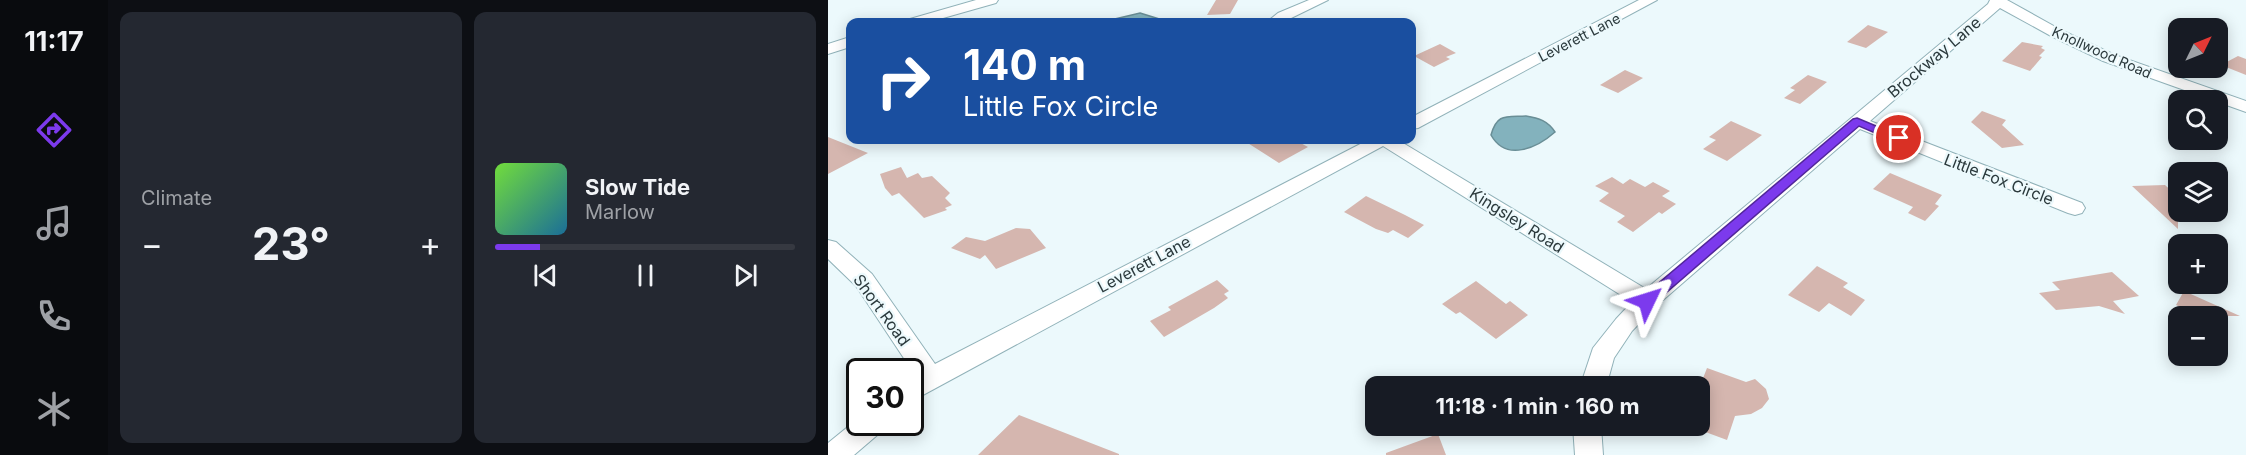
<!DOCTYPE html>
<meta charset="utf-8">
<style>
:root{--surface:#171b24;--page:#242831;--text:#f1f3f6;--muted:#9ea1a6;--line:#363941;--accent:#7c3aed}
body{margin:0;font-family:Inter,sans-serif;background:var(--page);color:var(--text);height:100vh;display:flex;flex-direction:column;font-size:22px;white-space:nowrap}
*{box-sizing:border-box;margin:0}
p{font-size:20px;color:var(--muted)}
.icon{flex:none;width:33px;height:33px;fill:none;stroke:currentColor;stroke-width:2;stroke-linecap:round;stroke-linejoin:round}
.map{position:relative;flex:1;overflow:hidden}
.drawer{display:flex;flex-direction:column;gap:12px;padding:12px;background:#0d0f14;width:720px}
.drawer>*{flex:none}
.top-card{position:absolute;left:18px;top:18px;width:570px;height:126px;border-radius:12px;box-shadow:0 3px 15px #0003;background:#1a4fa0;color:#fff;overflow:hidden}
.needle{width:39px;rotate:47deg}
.controls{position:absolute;left:1340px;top:18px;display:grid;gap:12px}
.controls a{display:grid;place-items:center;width:60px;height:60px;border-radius:12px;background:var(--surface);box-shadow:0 3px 15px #0003;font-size:30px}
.speed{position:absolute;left:18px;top:358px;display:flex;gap:12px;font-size:30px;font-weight:700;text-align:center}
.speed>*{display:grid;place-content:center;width:78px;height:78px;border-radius:50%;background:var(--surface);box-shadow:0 3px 15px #0003;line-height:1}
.speed .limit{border:3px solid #111;border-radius:9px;background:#fff;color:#111}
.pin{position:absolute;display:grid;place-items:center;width:51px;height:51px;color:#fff;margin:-26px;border:3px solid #fff;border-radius:50%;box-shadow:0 2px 6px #0007}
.me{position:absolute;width:66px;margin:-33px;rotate:49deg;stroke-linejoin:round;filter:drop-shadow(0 0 4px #0008)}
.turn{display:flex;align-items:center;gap:21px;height:126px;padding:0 18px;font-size:27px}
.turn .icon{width:78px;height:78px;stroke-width:2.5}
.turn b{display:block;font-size:42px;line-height:51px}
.big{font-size:45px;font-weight:700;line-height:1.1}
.drawer .card{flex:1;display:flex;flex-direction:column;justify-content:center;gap:9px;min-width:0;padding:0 21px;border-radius:12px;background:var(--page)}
.song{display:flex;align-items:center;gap:18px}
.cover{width:72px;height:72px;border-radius:9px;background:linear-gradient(135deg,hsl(100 70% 55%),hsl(200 70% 35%))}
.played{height:6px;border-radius:3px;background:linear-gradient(90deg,var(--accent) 15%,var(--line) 15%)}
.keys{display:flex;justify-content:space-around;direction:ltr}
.heat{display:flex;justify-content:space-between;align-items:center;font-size:33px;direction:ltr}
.drawer .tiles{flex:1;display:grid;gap:12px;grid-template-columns:repeat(2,1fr)}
.trip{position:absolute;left:537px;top:376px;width:345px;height:60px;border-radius:12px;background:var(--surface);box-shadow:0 3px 15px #0003;font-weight:700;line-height:60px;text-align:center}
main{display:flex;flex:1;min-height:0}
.menu{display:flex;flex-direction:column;width:108px;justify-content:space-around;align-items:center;background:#090b0e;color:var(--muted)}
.menu .icon{width:42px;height:42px}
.menu .on{color:var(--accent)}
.menu b{font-size:27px;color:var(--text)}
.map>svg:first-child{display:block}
.water{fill:#83b2bd;stroke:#698e96;stroke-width:1.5}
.building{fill:#d5b6af}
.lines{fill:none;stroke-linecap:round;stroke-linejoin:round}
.minor-casing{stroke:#91b2b9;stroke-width:2}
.minor{fill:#fff;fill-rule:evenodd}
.route{fill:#7c3aed;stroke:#51269a;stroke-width:1.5}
.labels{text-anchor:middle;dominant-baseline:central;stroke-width:4.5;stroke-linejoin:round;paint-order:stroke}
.far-street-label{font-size:14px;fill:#2b393c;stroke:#ecf9fc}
.street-label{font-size:16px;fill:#2b393c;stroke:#ecf9fc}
</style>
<main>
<nav class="menu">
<b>11:17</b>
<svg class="icon on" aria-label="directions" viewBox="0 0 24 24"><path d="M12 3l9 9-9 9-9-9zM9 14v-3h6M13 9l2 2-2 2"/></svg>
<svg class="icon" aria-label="music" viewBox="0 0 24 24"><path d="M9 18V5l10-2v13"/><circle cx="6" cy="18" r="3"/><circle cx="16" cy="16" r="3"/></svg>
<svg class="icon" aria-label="phone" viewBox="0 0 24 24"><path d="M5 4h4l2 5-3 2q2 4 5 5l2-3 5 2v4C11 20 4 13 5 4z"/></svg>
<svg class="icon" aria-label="climate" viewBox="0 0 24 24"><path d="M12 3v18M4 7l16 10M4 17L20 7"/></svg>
</nav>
<section class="drawer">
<div class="tiles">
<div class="card"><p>Climate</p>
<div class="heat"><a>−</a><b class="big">23°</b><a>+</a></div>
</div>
<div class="card">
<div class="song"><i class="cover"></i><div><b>Slow Tide</b><p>Marlow</p></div></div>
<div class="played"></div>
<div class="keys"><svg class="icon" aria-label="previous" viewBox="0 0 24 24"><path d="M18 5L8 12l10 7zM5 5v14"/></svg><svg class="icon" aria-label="pause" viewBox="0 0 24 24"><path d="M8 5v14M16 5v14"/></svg><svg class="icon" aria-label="next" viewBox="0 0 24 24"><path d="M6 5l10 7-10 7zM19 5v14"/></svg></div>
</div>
</div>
</section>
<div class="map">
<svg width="1418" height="455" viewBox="0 0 1418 455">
<rect width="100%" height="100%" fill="#ecf9fc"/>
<path class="water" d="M312 13 341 22H274Z
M698 116C711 118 720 121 727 132 709 148 678 162 663 135 669 113 678 117 698 116Z"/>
<path class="building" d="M388 0H410L402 14 379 15Z
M1040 25 1060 32 1038 48 1019 42Z
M1194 42 1215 46 1213 48 1217 50 1211 56 1214 57 1202 71 1174 61Z
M612 44 628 53 618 57 622 59 606 67 586 56Z
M1410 56 1418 59V75L1393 65Z
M797 70 815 78 790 93 772 85Z
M980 75 999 82 972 104 956 98 967 90 962 88Z
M1154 111 1178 120 1174 125 1196 145 1174 148 1143 122Z
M903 121 934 135 899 161 875 149 888 140 881 137Z
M0 137 40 153 0 174Z
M415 140H467L480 147 451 163Z
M73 167 79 178 90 173 94 178 104 176 122 193 117 198 124 205 117 208 119 210 96 218 71 193 64 196 57 188 52 174Z
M1062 173 1114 195 1107 204 1111 206 1097 221 1080 213 1085 207 1045 189Z
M784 177 795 184 802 179 817 187 825 182 842 191 834 196 848 204 834 214 831 212 805 232 789 222 797 216 771 201 781 193 767 186Z
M1337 185 1350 197V229L1304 186Z
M538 196 577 215 596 225 580 238 565 230 560 233 548 229 516 212Z
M188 228 202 229 218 248 168 269 157 255 152 259 123 248 138 237 157 241Z
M989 266 1020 283 1015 287 1037 300 1023 316 1001 303 991 312 960 295Z
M1284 272 1311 296 1285 301 1297 314 1271 306 1228 310 1211 293 1232 290 1224 282Z
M389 280 401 291 396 294 400 298 386 308 336 337 322 321 343 310 340 307Z
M648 281 678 304 682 301 700 315 668 339 632 312 628 314 614 304Z
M1356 291 1412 316H1372L1348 305Z
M879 368 918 382 927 379 938 389 941 399 934 408 923 414 907 416 899 440 872 430V386Z
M191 415 291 454V455H150Z
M610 434 618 455H558V453Z"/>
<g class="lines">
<defs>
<path id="minor" d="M148 0H170L168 3 101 22H80L82 19Z
M481 0H500L455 22H439L450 13Z
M811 0H829L590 128 584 129V117Z
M1162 0H1179L1233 30 1287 55 1418 101V112L1275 61 1223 36 1172 8 1042 121 1254 203 1257 208 1254 213 1247 215 1240 213 1032 129 827 307 804 331 786 358 778 387H752L765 348 788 319 804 302 555 146 82 402V378L87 375 28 286 0 259V240L8 242 44 274 107 364 540 140H570L818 289 1160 4Z
M22 37V47L0 54V44Z
M32 417V423H57L54 431 26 455H0V443Z
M745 426H773L775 455H747Z"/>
</defs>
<use href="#minor" class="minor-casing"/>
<use href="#minor" class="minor"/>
</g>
<path class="route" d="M1029 118 1077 138 1075 141H1066L1031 126 824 305H814L812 301 814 297 1025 119Z"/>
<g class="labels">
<g class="far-street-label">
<text transform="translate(751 37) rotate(-27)">Leverett Lane</text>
<text transform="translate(1274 52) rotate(24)">Knollwood Road</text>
</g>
<g class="street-label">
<text transform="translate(1106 57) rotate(-40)">Brockway Lane</text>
<text transform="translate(1171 179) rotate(21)">Little Fox Circle</text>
<text transform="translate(689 220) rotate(32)">Kingsley Road</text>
<text transform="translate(316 264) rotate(-28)">Leverett Lane</text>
<text transform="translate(54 310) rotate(54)">Short Road</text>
</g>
</g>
</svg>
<div class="controls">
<a><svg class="needle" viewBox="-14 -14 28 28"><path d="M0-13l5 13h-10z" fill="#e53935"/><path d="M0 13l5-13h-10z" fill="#9ea1a6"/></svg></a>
<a><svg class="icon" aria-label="search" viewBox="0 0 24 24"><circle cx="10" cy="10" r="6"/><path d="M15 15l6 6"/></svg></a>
<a><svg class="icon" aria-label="layers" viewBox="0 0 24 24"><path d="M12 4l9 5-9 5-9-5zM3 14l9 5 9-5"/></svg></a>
<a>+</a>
<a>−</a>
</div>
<div class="speed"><div class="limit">30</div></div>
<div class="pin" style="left:1071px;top:138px;background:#d93025"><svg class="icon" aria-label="arrive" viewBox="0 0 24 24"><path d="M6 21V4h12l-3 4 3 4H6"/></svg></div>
<svg class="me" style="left:819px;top:301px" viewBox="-20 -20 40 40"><path d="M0-17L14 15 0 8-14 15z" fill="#7c3aed" stroke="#fff" stroke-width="4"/></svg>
<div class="trip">11:18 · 1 min · 160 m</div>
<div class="top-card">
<div class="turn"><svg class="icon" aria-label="right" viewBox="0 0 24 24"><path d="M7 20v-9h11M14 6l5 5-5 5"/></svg><div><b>140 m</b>Little Fox Circle</div></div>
</div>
</div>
</main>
